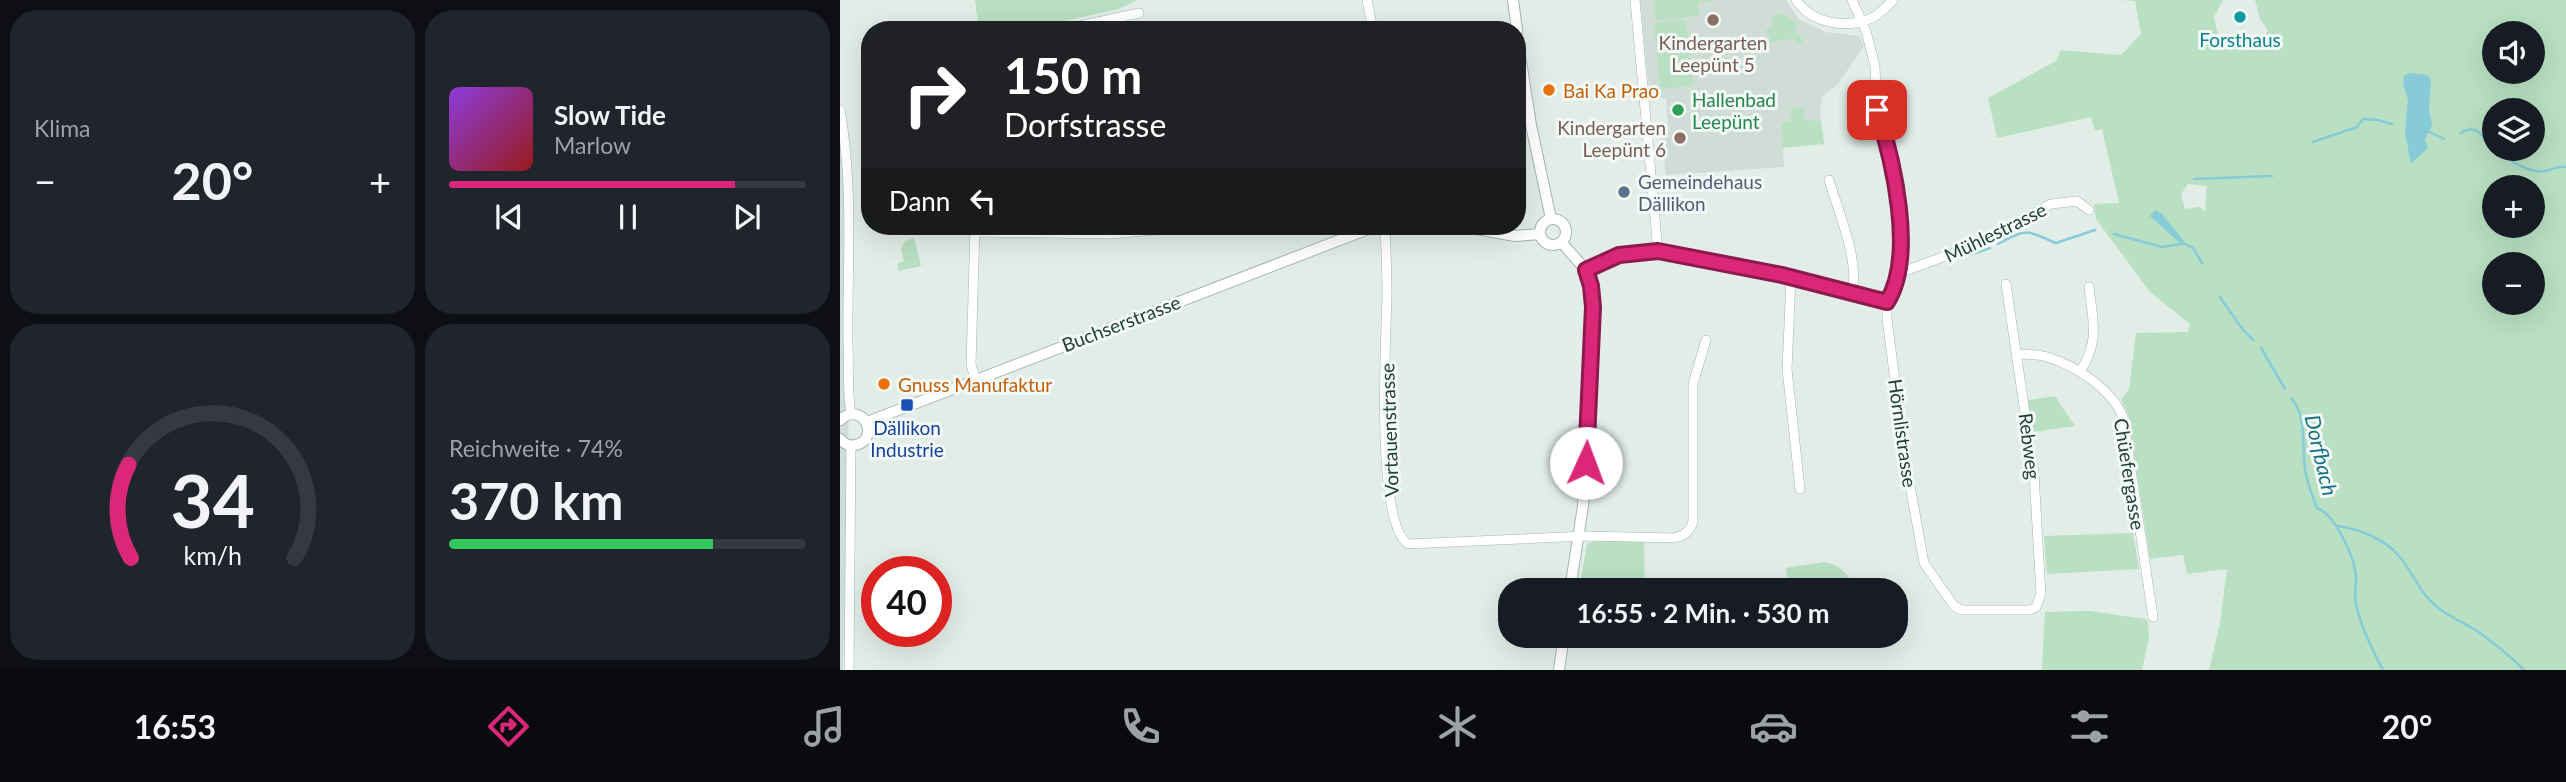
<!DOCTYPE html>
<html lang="de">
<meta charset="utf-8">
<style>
:root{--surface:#171b24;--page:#20242c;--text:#f1f3f6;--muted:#9ea1a6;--line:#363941;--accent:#db2777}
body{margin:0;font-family:Lato,sans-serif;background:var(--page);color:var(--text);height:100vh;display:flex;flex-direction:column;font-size:26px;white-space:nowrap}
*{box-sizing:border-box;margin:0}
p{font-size:23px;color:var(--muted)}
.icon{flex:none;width:38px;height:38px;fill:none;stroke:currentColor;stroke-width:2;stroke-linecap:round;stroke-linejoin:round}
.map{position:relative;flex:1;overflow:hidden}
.side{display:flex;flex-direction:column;gap:10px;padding:10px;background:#0d0f14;width:840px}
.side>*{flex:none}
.hud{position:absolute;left:21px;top:21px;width:665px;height:214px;border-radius:28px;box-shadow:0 7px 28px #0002;background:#202124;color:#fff;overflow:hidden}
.buttons{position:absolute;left:1642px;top:21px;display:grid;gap:14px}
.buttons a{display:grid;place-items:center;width:63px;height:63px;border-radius:50%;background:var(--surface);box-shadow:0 7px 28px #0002;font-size:35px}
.speed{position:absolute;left:21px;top:556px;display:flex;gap:14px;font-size:35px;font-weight:700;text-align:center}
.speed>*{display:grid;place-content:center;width:91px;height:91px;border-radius:50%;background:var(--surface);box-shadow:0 7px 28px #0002;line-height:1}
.speed .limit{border:10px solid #d22;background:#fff;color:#111}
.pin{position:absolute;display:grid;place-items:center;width:60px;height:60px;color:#fff;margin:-30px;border-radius:14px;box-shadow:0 4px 10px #0006}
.me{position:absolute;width:77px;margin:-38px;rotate:2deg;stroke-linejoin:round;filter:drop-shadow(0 0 5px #0008)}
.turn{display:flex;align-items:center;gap:24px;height:147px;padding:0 28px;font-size:32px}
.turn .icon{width:91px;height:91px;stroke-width:2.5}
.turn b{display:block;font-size:49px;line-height:60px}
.then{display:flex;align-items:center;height:66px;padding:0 28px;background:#0003;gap:14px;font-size:26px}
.big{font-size:52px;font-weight:700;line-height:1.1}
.side .tile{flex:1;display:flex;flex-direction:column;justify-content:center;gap:10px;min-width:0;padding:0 24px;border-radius:28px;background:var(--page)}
.side .dial{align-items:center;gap:0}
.dial svg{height:182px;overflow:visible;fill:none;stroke:var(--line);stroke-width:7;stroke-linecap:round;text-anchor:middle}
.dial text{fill:var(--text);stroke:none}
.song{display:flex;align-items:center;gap:21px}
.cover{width:84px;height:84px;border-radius:10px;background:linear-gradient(135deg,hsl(270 70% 55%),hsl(0 70% 35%))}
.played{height:7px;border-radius:4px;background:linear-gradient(90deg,var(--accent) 80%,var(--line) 80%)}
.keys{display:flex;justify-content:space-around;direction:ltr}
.heat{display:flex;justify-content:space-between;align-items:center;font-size:38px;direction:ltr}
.charge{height:10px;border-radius:5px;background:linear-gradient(90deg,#34c759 74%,var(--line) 0)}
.side .tiles{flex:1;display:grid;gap:10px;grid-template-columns:repeat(2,1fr)}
.trip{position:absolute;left:658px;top:578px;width:410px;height:70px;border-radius:28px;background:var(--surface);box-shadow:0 7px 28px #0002;font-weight:700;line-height:70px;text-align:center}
.tab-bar{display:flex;height:112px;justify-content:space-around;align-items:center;background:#090b0e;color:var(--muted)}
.tab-bar .icon{width:49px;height:49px}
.tab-bar .current{color:var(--accent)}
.tab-bar b{font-size:32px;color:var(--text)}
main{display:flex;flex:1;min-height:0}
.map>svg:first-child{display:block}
.built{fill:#d0ddd7}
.green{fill:#b9e0c3;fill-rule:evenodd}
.water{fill:#86cbd7}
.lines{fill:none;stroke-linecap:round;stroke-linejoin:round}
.stream{stroke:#86cbd7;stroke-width:2.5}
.minor-casing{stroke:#a4b6af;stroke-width:10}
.tertiary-casing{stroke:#a4b6af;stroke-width:12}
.minor{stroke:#fff;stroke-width:9}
.tertiary{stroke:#fff;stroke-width:10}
.route-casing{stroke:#8e194d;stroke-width:18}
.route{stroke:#db2777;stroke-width:12}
.culture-dot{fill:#0f9aa8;stroke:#f3f9f6;stroke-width:2.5}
.education-dot{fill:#8d6e63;stroke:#f3f9f6;stroke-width:2.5}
.food-dot{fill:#e8710a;stroke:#f3f9f6;stroke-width:2.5}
.leisure-dot{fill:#2e9e5b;stroke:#f3f9f6;stroke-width:2.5}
.service-dot{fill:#5c6f8a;stroke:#f3f9f6;stroke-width:2.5}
.transit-dot{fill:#1a4fb4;stroke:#f3f9f6;stroke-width:2.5}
.labels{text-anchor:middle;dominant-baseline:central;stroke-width:6;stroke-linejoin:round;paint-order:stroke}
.culture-label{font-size:19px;fill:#0d838f;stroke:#f3f9f6}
.education-label{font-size:19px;fill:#785e54;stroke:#f3f9f6}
.food-label{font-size:19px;fill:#c56008;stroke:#f3f9f6;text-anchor:start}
.leisure-label{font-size:19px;fill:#27864d;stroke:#f3f9f6;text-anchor:start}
.service-label{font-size:19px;fill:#4e5e75;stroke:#f3f9f6;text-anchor:start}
.street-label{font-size:19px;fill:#204037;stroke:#f3f9f6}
.transit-label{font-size:19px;fill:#164399;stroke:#f3f9f6}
.water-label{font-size:21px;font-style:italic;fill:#167081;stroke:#f3f9f6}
</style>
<main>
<section class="side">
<div class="tiles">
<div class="tile"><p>Klima</p>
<div class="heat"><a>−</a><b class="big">20°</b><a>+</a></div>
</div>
<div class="tile">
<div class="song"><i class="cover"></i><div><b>Slow Tide</b><p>Marlow</p></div></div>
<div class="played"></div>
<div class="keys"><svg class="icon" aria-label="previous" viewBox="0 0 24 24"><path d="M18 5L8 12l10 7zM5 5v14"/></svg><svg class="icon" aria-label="pause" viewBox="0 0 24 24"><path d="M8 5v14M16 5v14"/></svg><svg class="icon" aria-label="next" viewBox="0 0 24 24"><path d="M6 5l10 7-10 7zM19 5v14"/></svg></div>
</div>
<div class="tile dial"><svg viewBox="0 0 100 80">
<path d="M14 69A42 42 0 1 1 86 69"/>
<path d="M14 69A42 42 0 0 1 13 28" stroke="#db2777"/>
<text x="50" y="56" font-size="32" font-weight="700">34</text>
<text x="50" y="72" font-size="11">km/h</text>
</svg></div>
<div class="tile"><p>Reichweite · 74%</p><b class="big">370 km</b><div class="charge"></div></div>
</div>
</section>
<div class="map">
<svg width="1726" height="670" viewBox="0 0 1726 670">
<rect width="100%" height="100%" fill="#e2ede8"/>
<path class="built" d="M800 0H946L959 19 985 32 1019 36 1024 46 998 84 982 97 980 113 983 141 943 146 944 167 826 175 821 132 828 124 826 98 810 99Z
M0 110 4 141 9 401 3 670H0Z"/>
<path class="green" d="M135 0H298L278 9 185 30H139Z
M814 0H870L871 1 858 3 859 16 816 20Z
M1281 0H1383L1374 17 1381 47 1418 43 1428 31 1420 19 1415 0H1726V670H1369L1380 623 1387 569 1347 574 1343 555 1310 559 1288 414 1281 399 1289 390 1296 333 1348 332 1350 324 1310 292 1256 219 1254 204 1279 203 1262 129 1255 131 1251 117 1157 138 1148 98 1216 61 1221 50 1281 55 1301 34 1295 1ZM1654 33H1692V72H1654ZM1654 110H1692V149H1654ZM1348 184 1367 186 1365 211 1359 207 1345 209 1341 194ZM1654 187H1692V226H1654ZM1654 264H1692V303H1654Z
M941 14 957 22 954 33 959 34 963 42 960 44 952 39 931 42 930 34 926 35V29H933L932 16Z
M846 20 853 86 820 89 814 23Z
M964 107 965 120 981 121 984 144 943 148 941 123 951 121 950 109Z
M74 238 81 266 59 271 57 264 64 261 61 249 65 241Z
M1215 396 1235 426 1193 432 1188 400Z
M1293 533 1299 569 1207 574 1204 536Z
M755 541 804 542 805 590H739L747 544Z
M984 562C1002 565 1008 575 1017 590L949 588 946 568Z
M1250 611 1305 619 1308 621 1309 638 1302 670H1202L1205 612Z"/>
<path class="water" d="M1569 73 1587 75 1591 80 1589 109 1592 125 1585 139 1588 148 1571 164 1565 132 1568 100 1563 84 1564 76Z
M1315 210 1322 214 1347 245H1342L1310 216Z"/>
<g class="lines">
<path class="stream" d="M1586 130 1604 139
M1621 133C1640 120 1647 146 1660 154 1672 161 1690 174 1705 171 1713 170 1718 165 1726 167
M1473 142 1517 127 1523 119 1537 120 1552 124
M1354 179 1432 176
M1274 234 1322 247 1341 244
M1158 244C1186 228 1186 230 1216 243L1255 230
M1347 245 1353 248 1362 263
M1129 255 1150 248
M1380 297 1403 330 1413 340
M1421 348 1445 389
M1451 398C1467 415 1462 447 1465 469 1467 483 1472 495 1477 508 1495 514 1515 558 1516 577 1516 586 1514 594 1516 604 1521 627 1532 649 1543 670
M1498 526C1519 529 1545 539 1559 556 1573 572 1580 594 1597 607 1608 616 1622 622 1634 629 1652 641 1669 655 1684 670"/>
<defs>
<path id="minor" d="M527 0 533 30
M795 0 818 251
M956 0C972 24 1006 29 1032 18 1040 14 1047 6 1053 0
M1012 0 1026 31 1035 66 1037 110 1050 157 1057 200 1060 259 1056 282 1047 302V319L1065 458 1084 563 1114 606 1121 610H1190L1196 607 1201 594 1194 474 1166 284
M221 30 299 13
M0 110C14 187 7 266 8 343 9 367 7 390 11 413
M989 180C998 211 1020 261 1012 292
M135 226 131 364 135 379
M545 226C546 249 547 272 547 296 546 338 535 522 568 544L747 536 834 538C843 536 851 531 853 521V384L866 340
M134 232 271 234 359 226
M746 270 780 255 818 251 942 275 1047 302
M1059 273 1136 245 1211 204 1237 201 1249 210
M951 278 947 369 960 489
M1177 354C1188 354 1200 354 1210 358 1238 367 1272 390 1283 417L1313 617
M1240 372C1260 340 1253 323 1249 287
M9 670 11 446"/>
<path id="tertiary" d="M673 0 677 30
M677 36 691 125 711 219
M700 232a13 13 0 1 1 26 0a13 13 0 1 1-26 0Z
M620 226 675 236 700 234
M721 242 746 270 753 296 743 506 730 590
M0 420C15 406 34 420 26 439 18 447 8 448 0 439
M27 422 536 226
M719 670 724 635"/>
</defs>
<use href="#minor" class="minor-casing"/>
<use href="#tertiary" class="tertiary-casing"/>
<use href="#minor" class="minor"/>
<use href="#tertiary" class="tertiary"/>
</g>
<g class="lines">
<defs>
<path id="route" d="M746 463 753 307 751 286 746 270 779 255 818 251 942 275 1047 302C1076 256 1053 160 1037 110"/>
</defs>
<use href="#route" class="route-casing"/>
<use href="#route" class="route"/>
</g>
<circle class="culture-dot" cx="1400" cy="17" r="7"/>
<g class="education-dot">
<circle cx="873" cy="20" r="7"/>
<circle cx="840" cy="138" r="7"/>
</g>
<g class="food-dot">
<circle cx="709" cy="90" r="7"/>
<circle cx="44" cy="384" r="7"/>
</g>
<circle class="leisure-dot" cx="838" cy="110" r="7"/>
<circle class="service-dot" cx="784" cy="192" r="7"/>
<rect class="transit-dot" x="60" y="398" width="14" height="14" rx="3.5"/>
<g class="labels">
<g class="culture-label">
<text x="1400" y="39">Forsthaus</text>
</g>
<g class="education-label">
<text x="873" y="42">Kindergarten<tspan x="873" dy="22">Leepünt 5</tspan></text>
<text x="826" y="127" text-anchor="end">Kindergarten<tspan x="826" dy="22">Leepünt 6</tspan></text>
</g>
<g class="food-label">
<text x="723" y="90">Bai Ka Prao</text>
<text x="58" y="384">Gnuss Manufaktur</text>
</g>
<g class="leisure-label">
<text x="852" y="99">Hallenbad<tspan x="852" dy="22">Leepünt</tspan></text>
</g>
<g class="service-label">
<text x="798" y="181">Gemeindehaus<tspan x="798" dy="22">Dällikon</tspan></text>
</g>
<g class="street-label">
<text transform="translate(1155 232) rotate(-26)">Mühlestrasse</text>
<text transform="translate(281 323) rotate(-21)">Buchserstrasse</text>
<text transform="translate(549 430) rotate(-92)">Vortauenstrasse</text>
<text transform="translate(1063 433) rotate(82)">Hörnlistrasse</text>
<text transform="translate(1190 446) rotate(83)">Rebweg</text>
<text transform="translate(1290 474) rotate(81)">Chüefergasse</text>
</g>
<g class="transit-label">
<text x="67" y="427">Dällikon<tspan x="67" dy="22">Industrie</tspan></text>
</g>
<g class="water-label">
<text transform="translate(1482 455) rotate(77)">Dorfbach</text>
</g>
</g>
</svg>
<div class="buttons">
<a><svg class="icon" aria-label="sound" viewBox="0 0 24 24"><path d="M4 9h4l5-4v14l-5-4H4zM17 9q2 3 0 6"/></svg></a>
<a><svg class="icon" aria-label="layers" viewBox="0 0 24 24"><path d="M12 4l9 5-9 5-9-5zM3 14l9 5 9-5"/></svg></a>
<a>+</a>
<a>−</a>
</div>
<div class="speed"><div class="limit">40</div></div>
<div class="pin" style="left:1037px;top:110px;background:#d93025"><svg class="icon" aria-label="arrive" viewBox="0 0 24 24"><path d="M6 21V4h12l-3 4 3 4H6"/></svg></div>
<svg class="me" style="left:746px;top:463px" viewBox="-20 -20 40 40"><circle r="19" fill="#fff"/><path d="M0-13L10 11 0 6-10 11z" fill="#db2777"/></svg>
<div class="trip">16:55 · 2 Min. · 530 m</div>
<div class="hud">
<div class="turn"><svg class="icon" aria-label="right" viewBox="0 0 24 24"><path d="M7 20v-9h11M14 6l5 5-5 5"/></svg><div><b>150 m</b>Dorfstrasse</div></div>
<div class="then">Dann<svg class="icon" aria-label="left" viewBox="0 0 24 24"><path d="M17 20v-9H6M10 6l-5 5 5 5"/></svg></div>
</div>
</div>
</main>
<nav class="tab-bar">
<b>16:53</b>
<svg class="icon current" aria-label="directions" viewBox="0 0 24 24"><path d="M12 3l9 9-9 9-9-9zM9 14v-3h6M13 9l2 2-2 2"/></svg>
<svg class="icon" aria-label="music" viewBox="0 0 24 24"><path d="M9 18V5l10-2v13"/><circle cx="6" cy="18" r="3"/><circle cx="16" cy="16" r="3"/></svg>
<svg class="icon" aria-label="phone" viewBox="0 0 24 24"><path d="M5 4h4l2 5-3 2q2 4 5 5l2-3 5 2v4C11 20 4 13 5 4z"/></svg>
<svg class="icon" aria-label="climate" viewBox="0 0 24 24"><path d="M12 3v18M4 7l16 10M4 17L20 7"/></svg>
<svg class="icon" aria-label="car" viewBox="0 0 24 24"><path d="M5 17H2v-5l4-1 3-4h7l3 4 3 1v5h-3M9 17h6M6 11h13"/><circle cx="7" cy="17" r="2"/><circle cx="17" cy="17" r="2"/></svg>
<svg class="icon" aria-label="filters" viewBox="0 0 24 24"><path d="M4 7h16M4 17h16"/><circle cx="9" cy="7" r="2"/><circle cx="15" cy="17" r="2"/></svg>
<b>20°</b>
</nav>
